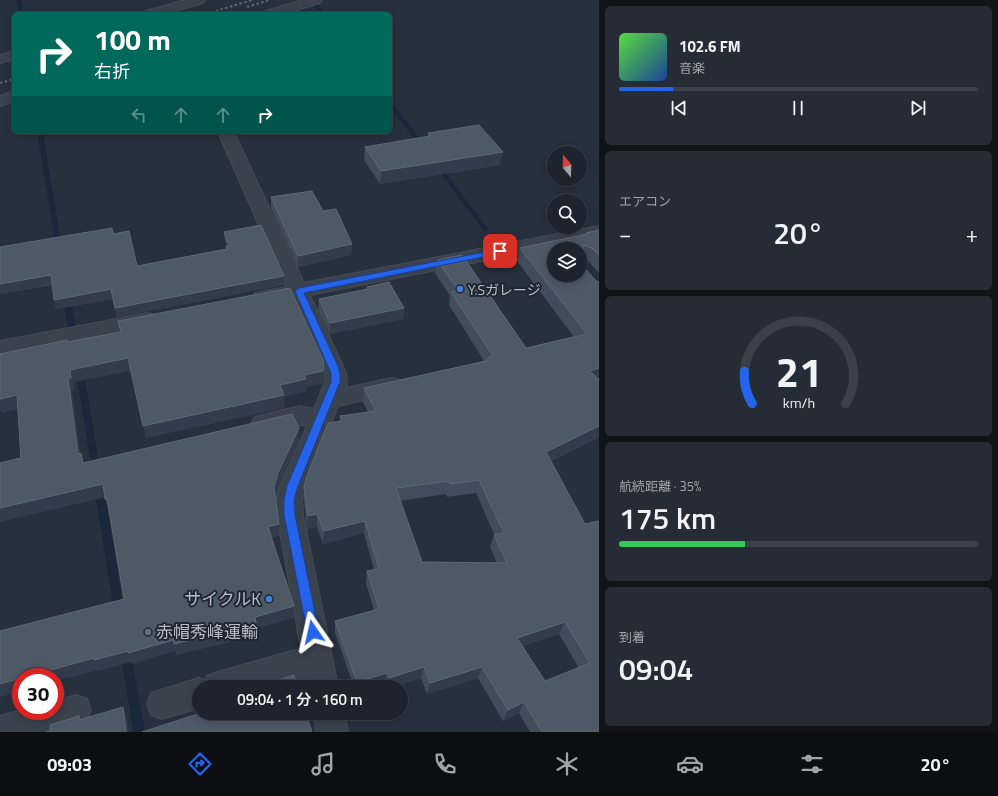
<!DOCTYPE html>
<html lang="ja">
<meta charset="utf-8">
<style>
:root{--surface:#1d242e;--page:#252c36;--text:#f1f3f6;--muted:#a0a4aa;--line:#3b414a;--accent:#2563eb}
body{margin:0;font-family:"Titillium Web","Noto Sans JP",sans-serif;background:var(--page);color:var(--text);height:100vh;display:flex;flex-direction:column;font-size:15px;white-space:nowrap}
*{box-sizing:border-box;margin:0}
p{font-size:13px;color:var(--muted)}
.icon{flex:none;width:22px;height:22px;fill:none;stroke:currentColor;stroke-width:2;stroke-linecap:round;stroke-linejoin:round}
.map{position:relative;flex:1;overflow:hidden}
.sheet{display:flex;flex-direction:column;gap:6px;padding:6px;background:#101419;width:399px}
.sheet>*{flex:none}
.banner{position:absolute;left:12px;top:12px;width:380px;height:122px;border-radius:6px;box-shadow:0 2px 10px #0003,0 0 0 1px var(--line);background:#00695c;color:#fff;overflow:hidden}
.needle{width:26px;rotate:341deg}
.tools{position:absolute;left:547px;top:146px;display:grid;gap:8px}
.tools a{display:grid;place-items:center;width:40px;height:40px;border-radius:50%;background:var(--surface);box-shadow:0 2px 10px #0003,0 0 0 1px var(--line);font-size:20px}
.speed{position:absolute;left:12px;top:668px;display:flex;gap:8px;font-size:20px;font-weight:700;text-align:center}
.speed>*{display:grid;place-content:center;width:52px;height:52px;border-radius:50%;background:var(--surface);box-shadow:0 2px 10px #0003,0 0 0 1px var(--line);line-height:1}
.speed .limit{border:6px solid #d22;background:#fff;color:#111}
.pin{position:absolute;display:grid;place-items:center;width:34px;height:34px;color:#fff;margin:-17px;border-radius:8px;box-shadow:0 2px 6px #0006}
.me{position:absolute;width:44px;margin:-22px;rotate:349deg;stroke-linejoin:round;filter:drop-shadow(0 0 3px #0008)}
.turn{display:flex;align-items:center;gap:14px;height:84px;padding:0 16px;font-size:18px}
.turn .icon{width:52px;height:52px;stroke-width:2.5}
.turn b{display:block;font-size:28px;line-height:34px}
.lanes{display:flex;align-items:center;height:38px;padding:0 16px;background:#0003;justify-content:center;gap:20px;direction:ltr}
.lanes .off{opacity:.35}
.big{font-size:30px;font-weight:600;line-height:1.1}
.sheet .card{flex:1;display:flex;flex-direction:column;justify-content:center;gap:6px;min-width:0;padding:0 14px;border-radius:6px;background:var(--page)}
.sheet .dial{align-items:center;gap:0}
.dial svg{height:104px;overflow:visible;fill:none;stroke:var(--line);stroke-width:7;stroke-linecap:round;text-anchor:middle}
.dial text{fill:var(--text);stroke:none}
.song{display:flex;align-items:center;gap:12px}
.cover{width:48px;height:48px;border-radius:6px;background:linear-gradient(135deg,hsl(110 70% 55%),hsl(220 70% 35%))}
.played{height:4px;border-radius:2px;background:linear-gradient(90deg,var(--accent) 15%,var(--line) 15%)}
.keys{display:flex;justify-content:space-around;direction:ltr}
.heat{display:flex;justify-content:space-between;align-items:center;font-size:22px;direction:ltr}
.charge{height:6px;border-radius:3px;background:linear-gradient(90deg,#34c759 35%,var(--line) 0)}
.trip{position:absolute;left:192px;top:680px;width:216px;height:40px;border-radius:20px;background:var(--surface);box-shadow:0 2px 10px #0003,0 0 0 1px var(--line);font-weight:600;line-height:40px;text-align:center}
.tabs{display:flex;height:64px;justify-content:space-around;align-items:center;background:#0c0e12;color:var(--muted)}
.tabs .icon{width:28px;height:28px}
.tabs .active{color:var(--accent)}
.tabs b{font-size:18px;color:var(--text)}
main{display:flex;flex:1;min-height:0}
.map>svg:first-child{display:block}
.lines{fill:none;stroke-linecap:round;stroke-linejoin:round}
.stream{fill:#1b273a;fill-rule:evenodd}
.street-casing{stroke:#444b56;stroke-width:2}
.street{fill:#3a424d;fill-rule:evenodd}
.rail{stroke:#5d6673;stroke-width:2;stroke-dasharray:2.5 2.5;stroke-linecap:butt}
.wall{fill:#424c5a;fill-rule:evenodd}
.shaded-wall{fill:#323c4a}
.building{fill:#4e5966;stroke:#5f6875;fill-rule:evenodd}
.route{fill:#2563eb;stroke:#184099}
.shop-dot{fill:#3f7fe0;stroke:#1f2732;stroke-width:1.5}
.service-dot{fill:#5c6f8a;stroke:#1f2732;stroke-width:1.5}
.labels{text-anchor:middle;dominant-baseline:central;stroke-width:4;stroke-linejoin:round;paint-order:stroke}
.poi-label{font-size:14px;fill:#b7bdc8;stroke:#1f2732;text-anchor:start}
.near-poi-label{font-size:17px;fill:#b7bdc8;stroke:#1f2732;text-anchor:end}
</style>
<main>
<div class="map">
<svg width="599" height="732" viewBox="0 0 599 732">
<rect width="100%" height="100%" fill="#27303d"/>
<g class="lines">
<path class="stream" d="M17 0H21L23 14H19Z
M313 3H317L324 14H320L313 4Z
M390 101 392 102 425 146V148H421L390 107Z
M37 132H43L62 248 59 250 56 248Z
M437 163 439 164 488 229V231H484L434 165Z
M64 295H67L71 297 76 330 72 333 68 330 63 297Z
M80 369 84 372 100 471 99 474 96 475 93 474 92 471 76 372Z
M99 484 102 485 104 488 124 611 123 614 119 616 115 614 114 611 94 488 96 485Z
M126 649 130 650 131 654 145 732H133L121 654 122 650Z"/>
<defs>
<path id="street" d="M185 0H205L203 3 165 14H144L146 11Z
M303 0H322L320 3 284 14H264L266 11Z
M14 51V59L0 63V55Z
M14 91V101L0 106V96Z
M218 132H234L304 283 599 226V238L310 295 346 373 347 382 346 388 392 378 400 380 403 386 400 392 338 406 306 486 302 500 303 515 338 687H308L306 677 288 680 266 687H199V708L162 719 151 715 147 704 151 693 199 678 206 681 207 676 218 672 288 652 301 649 277 515 276 500 280 486 307 426C289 421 272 435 255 429L251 423 255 417 300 406 314 409 325 382 324 373 291 299 262 305 255 303 252 298 255 293 286 287Z
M148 313 155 315 158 320 155 325 0 357V341Z
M76 695 87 699 91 710 87 721 53 732H0V716L21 710 55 711V701Z
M314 713H344L348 732H316Z"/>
</defs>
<use href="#street" class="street-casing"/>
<use href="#street" class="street"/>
<path class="rail" d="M247 7 269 0
M206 14 252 0
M0 83 14 79"/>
</g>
<path class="wall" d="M428 133 500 165 380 184 364 160 365 147 428 137Z
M271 197 323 211 352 244 351 255 298 267 271 208Z
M599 230V273L588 261 583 260 581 264 599 437 551 461 585 524 599 732H530L519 713 503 721 478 678 427 694 421 678 393 687H386L385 684 375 687H354L335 633V621L374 610 366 584 367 571 374 570 364 533 323 544 317 527 307 529 304 500V487L340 422V416L368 412 363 402 364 388 484 361 449 305 450 296 435 273 437 260 526 348 574 337 517 261 520 248 586 235V233ZM476 493 494 534V535L490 547 497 563 422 562 400 501 446 494 447 497ZM559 634 579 668 545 681 522 646Z
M224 232 284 285 117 317 113 299 56 309 52 285 0 294V247L113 234 137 266 226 250V246H227L225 241Z
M367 287 404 308 403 319 330 334 318 310 319 299 367 289Z"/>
<path class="shaded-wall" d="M503 152 500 165 380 184 381 171Z
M352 244 351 255 298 267V256Z
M51 275 53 284 0 294V284Z
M284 276V285L117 317 115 308Z
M111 289 113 299 56 309 54 300Z
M404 308 403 319 330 334V323Z
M128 358 131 371 74 382 75 391H72L82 466 78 454 68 378 70 370Z
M599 368V380L589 371Z
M324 369 323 382V384L306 387V392L284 397 285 408 146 438 143 426 280 385 304 375Z
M17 395 22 408 2 413 0 409V399Z
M599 426V437L542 465 546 452Z
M299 428V441L279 485 275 500 274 487 278 473Z
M103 484 106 497 0 522V508Z
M105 499H107L110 512H109Z
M317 514V527L307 529 308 516Z
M365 521 364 533 323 544 324 531Z
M279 524V536L269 539 268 527Z
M294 606V618L257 628V634L219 645 176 655 175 651 132 664 131 662 99 671 98 670 55 681V677H26L94 658 255 617Z
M565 622 559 634 512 649 517 638Z
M424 667 421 678 393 687H387L389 678Z
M482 667 478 678 427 694 430 683Z
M387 673 385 684 375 687H356L357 682Z
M21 678V691L0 697V684Z
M524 702 519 713 503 721 508 710Z
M123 707 127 718 129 732H126Z"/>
<path class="building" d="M479 125 503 152 381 171 365 147 430 136 428 133Z
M312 191 323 211 336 209 352 244 298 256 271 197Z
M261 225 284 276 115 308 111 289 54 300 51 275 0 284V247L112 228 113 234 129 231 137 266 227 249 226 246H230L224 232Z
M599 230V255L592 248 583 245V260H580V262L595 280 599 282V368L589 371 599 379V426L546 452 585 524 599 521V732H542L524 702 508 710 482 667 430 683 424 667 389 678 387 673 357 682 335 621 379 609 367 571 379 569 365 521 324 531 317 514 308 516 304 487 308 473 328 423 342 421 340 416 376 411 364 388 486 361 489 357 493 356 451 292 458 290 437 260 462 255 526 348 587 334 520 248 587 234 586 233ZM554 249H580V275H554ZM479 480 504 533 494 535 507 563 422 562 396 488 449 481 450 484ZM565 622 590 663 545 681 517 638Z
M389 282 404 308 330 323 319 299 368 289 367 287Z
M290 288 323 360 324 369 323 371 304 375 306 379 280 385 284 395 143 426 128 358 70 370 71 378H68L78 454 81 453 83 463 292 414 299 428 278 473 274 487 279 524 268 527 294 606 255 617 256 623 218 633 174 644 173 640 128 653V651L94 660V658L26 677H21V678L0 684V631L124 599 107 499H105L103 484 0 508V463L21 458 17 395 0 399V354L67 340V342L121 332 118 321Z
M294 675 298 687H255Z
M123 707 126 732H46L50 731V725L79 716V720Z
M201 713H306L312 732H142Z"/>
<path class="route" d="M500 249H503V253L304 293 337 364 340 373V382L298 486 294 500 295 515 319 632 317 636 313 638 308 636 284 515V500L287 486 331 382V373L295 291 299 288Z"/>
<g class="shop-dot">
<circle cx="460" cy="289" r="4"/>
<circle cx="269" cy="599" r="4"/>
</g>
<circle class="service-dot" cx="148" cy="632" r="4"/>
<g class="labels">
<g class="poi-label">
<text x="468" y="289">Y.Sガレージ</text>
</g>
<g class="near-poi-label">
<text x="261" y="599">サイクルK</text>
<text x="156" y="632" text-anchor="start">赤帽秀峰運輸</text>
</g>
</g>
</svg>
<div class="tools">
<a><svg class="needle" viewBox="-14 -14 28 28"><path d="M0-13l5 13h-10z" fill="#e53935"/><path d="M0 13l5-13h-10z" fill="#a0a4aa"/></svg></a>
<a><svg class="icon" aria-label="search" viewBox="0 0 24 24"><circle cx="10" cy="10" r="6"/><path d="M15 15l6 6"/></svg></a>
<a><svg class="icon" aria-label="layers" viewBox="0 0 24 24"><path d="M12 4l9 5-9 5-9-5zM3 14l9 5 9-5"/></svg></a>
</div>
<div class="speed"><div class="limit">30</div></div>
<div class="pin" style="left:500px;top:251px;background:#d93025"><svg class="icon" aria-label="arrive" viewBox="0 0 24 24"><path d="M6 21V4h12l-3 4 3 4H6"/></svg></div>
<svg class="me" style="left:313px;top:632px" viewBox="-20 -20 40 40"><path d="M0-17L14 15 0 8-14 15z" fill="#2563eb" stroke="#fff" stroke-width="4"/></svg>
<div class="trip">09:04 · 1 分 · 160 m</div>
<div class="banner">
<div class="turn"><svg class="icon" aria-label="right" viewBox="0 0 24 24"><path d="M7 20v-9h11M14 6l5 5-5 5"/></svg><div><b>100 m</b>右折</div></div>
<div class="lanes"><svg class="icon off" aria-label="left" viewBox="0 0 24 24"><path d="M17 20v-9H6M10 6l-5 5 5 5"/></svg><svg class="icon off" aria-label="ahead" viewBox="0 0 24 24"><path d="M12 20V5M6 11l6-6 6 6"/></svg><svg class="icon off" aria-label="ahead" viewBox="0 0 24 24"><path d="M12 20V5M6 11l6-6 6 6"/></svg><svg class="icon" aria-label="right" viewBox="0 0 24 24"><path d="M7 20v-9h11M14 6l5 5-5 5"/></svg></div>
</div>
</div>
<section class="sheet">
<div class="card">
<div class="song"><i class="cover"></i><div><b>102.6 FM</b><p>音楽</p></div></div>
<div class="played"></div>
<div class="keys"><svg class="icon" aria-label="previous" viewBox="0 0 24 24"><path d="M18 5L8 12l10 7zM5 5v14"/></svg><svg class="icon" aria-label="pause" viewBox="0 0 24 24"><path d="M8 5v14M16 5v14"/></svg><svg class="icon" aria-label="next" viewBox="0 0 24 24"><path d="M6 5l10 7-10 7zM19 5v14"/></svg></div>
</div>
<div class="card"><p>エアコン</p>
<div class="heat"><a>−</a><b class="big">20°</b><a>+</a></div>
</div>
<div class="card dial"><svg viewBox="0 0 100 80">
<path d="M14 69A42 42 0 1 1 86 69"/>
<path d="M14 69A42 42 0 0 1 8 44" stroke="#2563eb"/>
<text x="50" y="56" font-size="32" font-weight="700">21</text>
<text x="50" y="72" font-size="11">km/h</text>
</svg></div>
<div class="card"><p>航続距離 · 35%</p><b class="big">175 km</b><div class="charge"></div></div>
<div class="card"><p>到着</p><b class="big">09:04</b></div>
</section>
</main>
<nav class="tabs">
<b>09:03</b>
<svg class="icon active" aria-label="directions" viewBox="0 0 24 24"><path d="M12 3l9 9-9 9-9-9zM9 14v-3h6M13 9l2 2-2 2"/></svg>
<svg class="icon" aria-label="music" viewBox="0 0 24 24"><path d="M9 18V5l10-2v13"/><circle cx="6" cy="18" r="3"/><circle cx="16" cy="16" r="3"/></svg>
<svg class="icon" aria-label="phone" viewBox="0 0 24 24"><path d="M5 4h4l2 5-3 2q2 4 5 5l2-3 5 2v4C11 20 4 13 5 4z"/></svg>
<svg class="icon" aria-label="climate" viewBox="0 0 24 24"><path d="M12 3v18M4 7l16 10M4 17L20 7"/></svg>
<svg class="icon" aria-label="car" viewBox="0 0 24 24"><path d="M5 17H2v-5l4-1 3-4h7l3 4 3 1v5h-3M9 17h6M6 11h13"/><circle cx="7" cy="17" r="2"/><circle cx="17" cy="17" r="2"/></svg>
<svg class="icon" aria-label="filters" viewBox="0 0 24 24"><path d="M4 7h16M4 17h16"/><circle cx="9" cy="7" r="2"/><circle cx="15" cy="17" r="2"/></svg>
<b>20°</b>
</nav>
